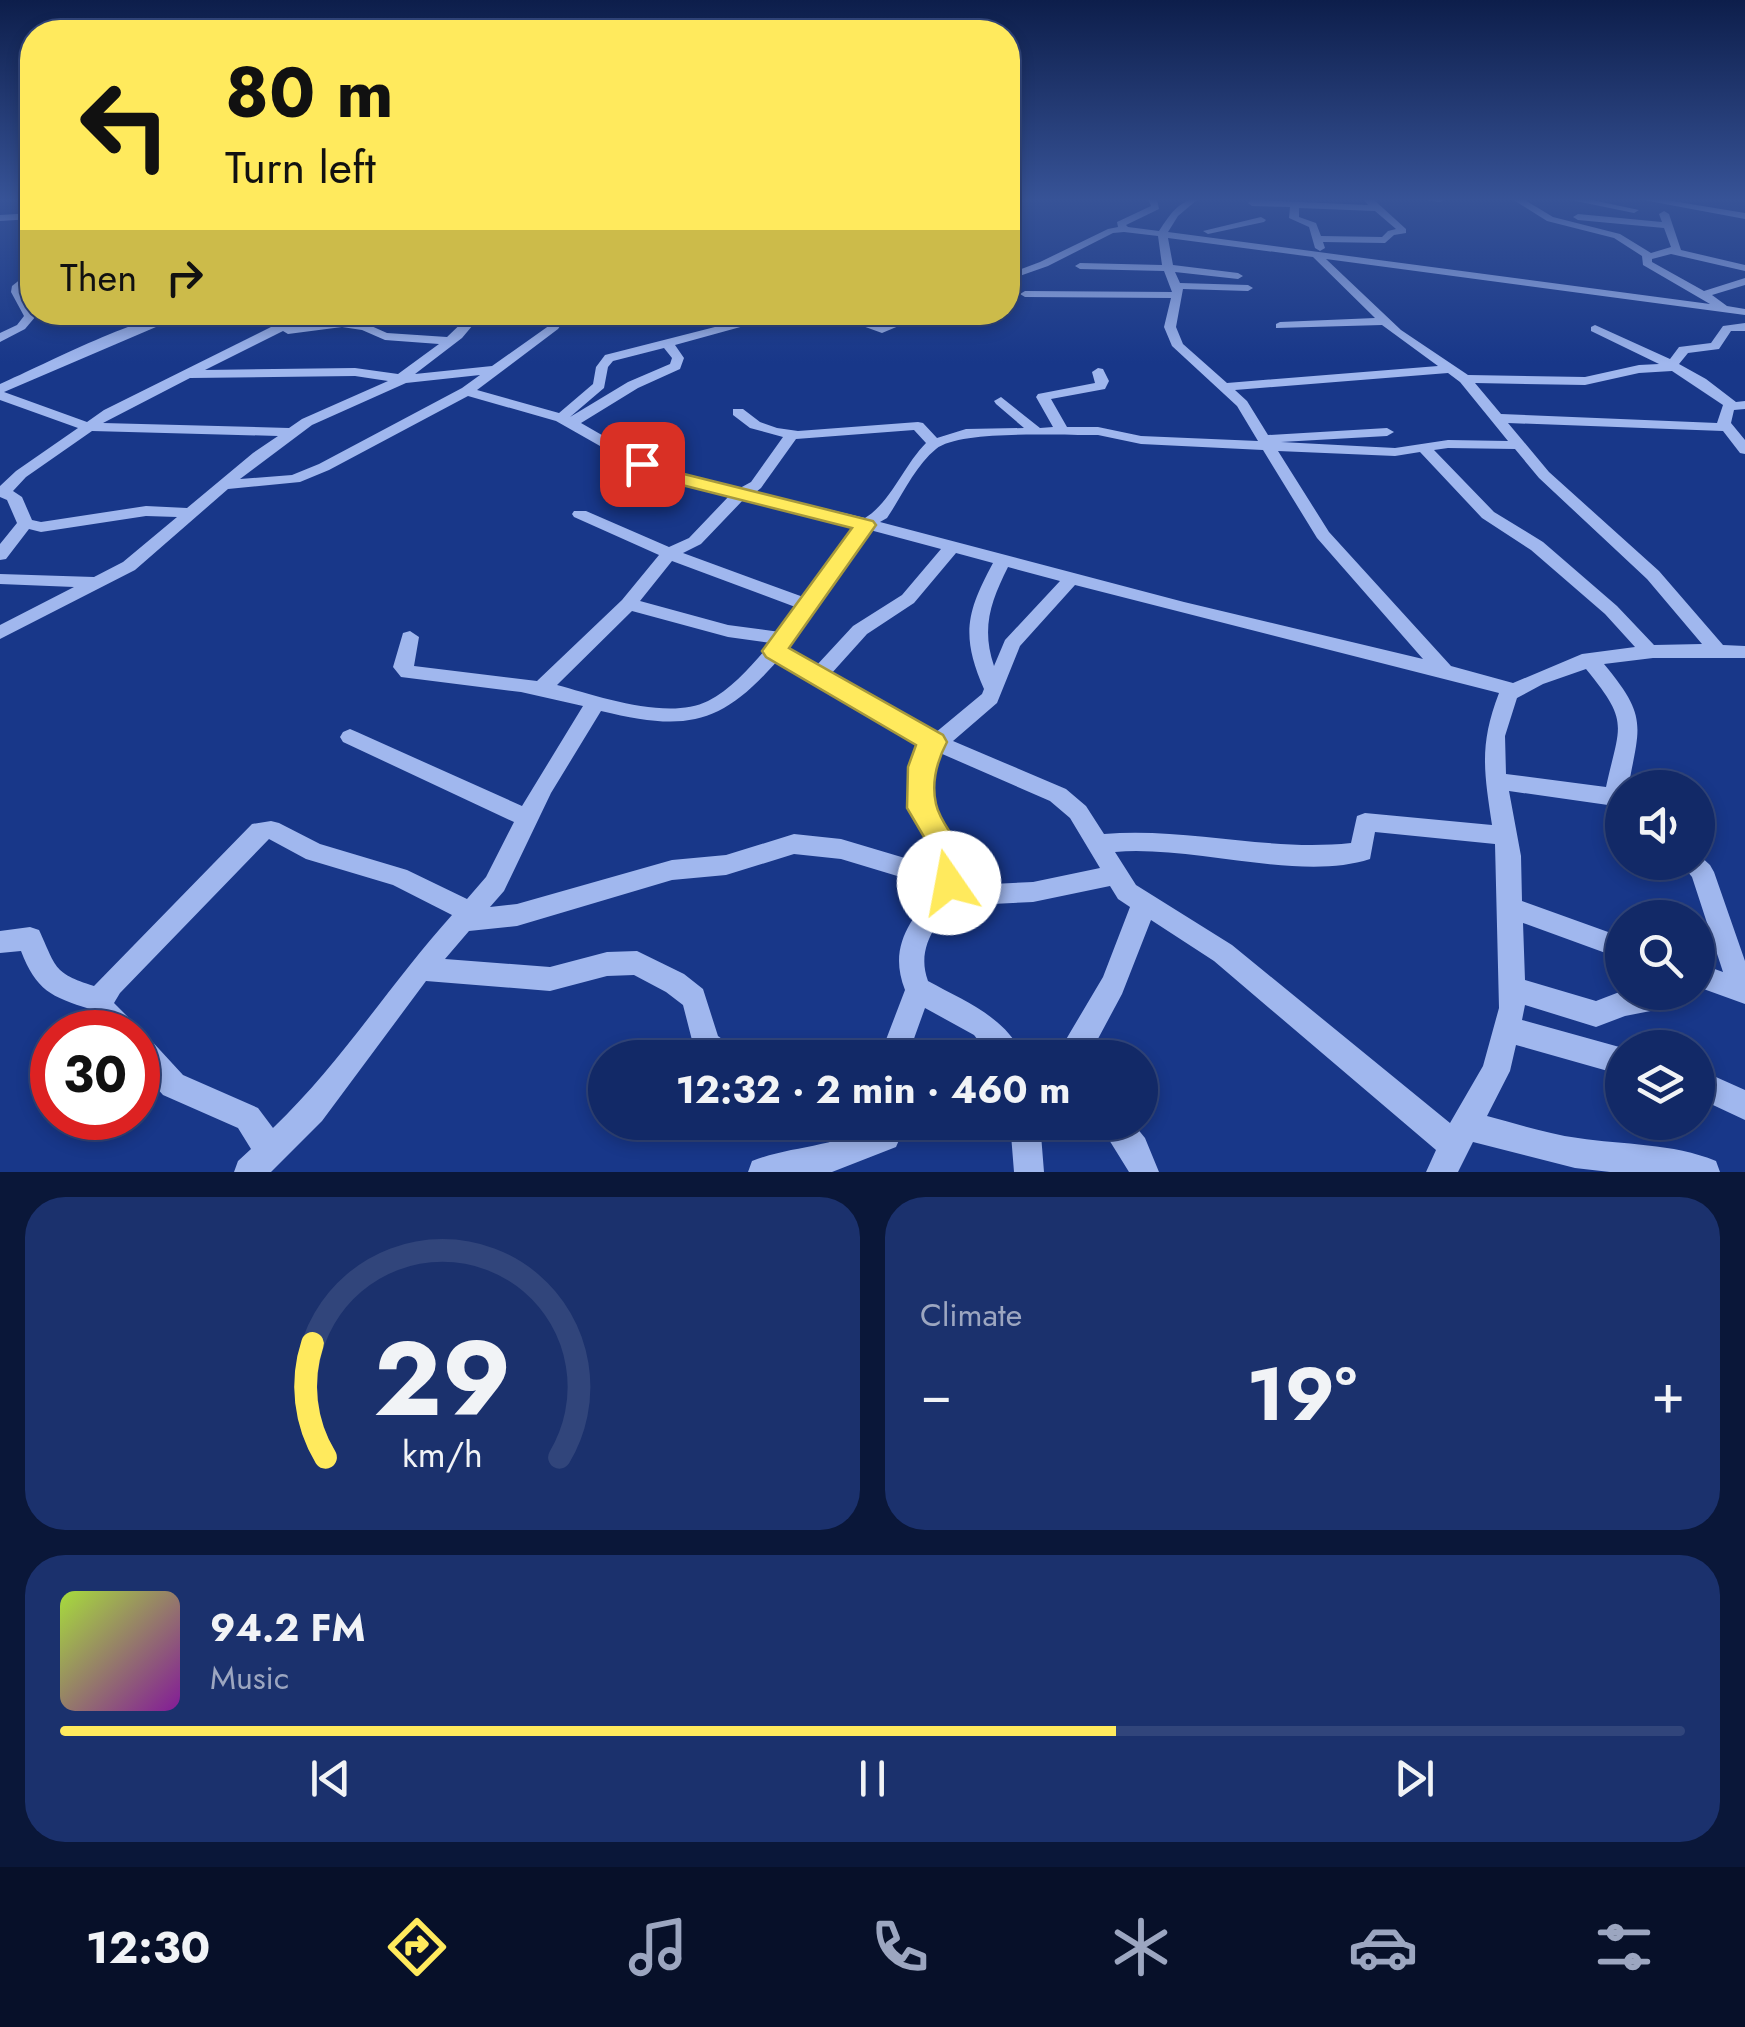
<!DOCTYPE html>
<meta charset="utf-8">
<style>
:root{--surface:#122967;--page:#1b316d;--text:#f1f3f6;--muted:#9ca6c0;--line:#31457b;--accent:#ffea5d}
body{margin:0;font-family:Jost,sans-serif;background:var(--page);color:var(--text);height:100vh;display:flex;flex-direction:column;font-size:38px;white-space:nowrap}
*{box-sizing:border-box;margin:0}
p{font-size:32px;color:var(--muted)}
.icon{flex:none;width:55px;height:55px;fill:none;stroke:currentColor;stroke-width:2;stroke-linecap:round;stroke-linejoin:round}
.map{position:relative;height:1172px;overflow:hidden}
.details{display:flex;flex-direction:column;gap:25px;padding:25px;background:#0a1739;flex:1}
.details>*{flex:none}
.banner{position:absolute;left:20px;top:20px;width:1000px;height:305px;border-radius:40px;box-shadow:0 5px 15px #0003,0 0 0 2px var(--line);background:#ffea5d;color:#111;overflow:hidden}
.controls{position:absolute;left:1605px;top:770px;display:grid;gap:20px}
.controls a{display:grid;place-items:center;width:110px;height:110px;border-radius:50%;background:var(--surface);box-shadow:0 5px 15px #0003,0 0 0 2px var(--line);font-size:50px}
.speed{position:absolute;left:30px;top:1010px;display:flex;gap:20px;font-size:50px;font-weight:700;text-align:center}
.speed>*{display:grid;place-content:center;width:130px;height:130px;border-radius:50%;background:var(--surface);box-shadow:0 5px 15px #0003,0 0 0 2px var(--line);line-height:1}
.speed .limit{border:15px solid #d22;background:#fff;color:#111}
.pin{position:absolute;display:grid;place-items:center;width:85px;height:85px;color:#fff;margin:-42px;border-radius:20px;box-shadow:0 5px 15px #0006}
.me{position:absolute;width:110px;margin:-55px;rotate:348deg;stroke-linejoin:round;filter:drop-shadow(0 0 8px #0008)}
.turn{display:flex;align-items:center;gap:35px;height:210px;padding:0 40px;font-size:45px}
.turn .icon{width:130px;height:130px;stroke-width:2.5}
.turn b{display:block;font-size:70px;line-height:85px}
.then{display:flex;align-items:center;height:95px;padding:0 40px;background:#0003;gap:20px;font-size:38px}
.big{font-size:75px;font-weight:700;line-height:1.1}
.details .card{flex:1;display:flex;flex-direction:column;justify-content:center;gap:15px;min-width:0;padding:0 35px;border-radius:40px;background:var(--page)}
.details .dial{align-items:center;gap:0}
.dial svg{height:260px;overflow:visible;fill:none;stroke:var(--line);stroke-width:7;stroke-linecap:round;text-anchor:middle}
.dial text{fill:var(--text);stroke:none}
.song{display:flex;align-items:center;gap:30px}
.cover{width:120px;height:120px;border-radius:15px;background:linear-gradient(135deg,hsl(80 70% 55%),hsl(290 70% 35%))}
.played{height:10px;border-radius:5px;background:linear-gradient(90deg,var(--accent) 65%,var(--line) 65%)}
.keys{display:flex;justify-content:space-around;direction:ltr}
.heat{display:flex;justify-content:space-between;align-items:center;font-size:55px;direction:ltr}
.details .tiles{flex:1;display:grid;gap:25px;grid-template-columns:1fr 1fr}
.card:last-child{grid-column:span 2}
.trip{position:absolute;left:588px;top:1040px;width:570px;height:100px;border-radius:50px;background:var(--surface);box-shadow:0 5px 15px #0003,0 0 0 2px var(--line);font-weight:700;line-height:100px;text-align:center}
.dock{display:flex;height:160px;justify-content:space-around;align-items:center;background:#071029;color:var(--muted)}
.dock .icon{width:70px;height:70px}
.dock .active{color:var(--accent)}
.dock b{font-size:45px;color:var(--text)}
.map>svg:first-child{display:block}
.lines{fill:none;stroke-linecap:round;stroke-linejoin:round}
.minor{fill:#a0b7ee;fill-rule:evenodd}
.route{fill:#ffea5d;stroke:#a6983c;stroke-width:2.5}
</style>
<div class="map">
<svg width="1745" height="1172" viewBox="0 0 1745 1172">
<rect width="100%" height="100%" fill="#183789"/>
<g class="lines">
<path class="minor" d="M1148 199H1157L1159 209 1126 225 1128 227 1159 231C1169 216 1179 199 1198 199L1178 216 1168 232 1710 304 1643 265 1642 256 1614 238 1547 221 1512 199H1523L1553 217 1620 234 1651 253 1671 247 1664 228 1578 220 1573 217 1578 214 1662 222 1659 214 1664 211 1669 214 1681 250 1745 265V271L1671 254 1652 259V262L1704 291 1745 278V285L1712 295 1727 306 1745 309V315L1326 259 1401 330 1468 375 1585 377 1639 365 1659 364 1591 331V327L1595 325 1670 359 1679 347 1711 343 1723 326 1745 323V331H1731L1719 349 1688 353 1679 364 1706 379 1736 402 1745 401V409L1734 410 1731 423 1745 440V454L1740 453 1723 431 1508 423 1549 472 1659 571 1723 645 1745 646V658H1653L1604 664C1648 717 1640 725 1628 788H1622V803L1615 806 1509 791 1521 856 1522 901 1622 937V959L1523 923 1525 980 1596 1001 1622 991 1676 992 1666 1008 1625 1016 1596 1027 1525 1005 1522 1020 1623 1048 1622 1075 1516 1045 1510 1071 1487 1116C1517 1124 1548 1134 1578 1138 1623 1145 1673 1143 1716 1161L1720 1172H1610L1575 1168 1473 1142 1458 1172H1426L1436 1150 1214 961 1151 920 1122 994 1092 1050 1086 1058H1055L1103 977 1130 907 1118 899 1110 886 1033 902 992 904 960 895C939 920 915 946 928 981 964 1001 1007 1017 1024 1058H992L974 1035 925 1008 907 1058H879L905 990C888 947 910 920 937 888L841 859 794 854 726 875 672 880 517 926 469 931 445 959 550 967 607 952 637 951 684 974 703 989 718 1036 734 1048 738 1058H702L693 1044 683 1005 666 992 634 975 607 976 550 991 426 981 322 1121 271 1172H234L238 1161 251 1149 238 1128 163 1095 138 1067V1034L148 1037 183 1075 258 1108 273 1128C340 1064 390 984 452 915L393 885 306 859 269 839 120 993 114 1003 134 1023 138 1032V1033L106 1032 94 1020 90 1009C51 997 36 990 21 951L0 953V931L30 927 39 930C56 966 52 973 94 986L252 824 271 821 279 823 320 844 407 870 467 899 486 877 514 822 343 742 340 737 343 732 350 729 357 732 522 806 583 706 521 692 401 677 393 667 403 633 410 631 419 637 414 666 537 681 622 600 659 555 574 517 572 514 574 511H586L669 547 689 538 730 495 672 481 637 467 556 421 468 396 329 470 300 482 228 489 135 570 0 639V625L74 587 0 584V574L94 577 123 562 177 517 146 516 41 532 29 529 6 559 0 560V544L17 523 7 500 0 497V486L16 471 78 428 0 400V384C48 363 143 312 191 312L4 392 87 422 104 410 301 312H316L292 326 342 321 369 325 387 333 447 337 470 315H478V319L462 338 415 374 492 366 550 325 559 312H570L558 329 477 390 559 413 593 384 596 367 605 355 774 312H795L675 345 684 358 680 369 638 388 581 423 647 461 682 475 740 488 751 482 783 437 750 428 733 415V409H743L760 422 777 428 798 431 918 422 923 423 937 438 966 429 1024 428 996 404 994 401 1001 397 1040 428 1053 427 1036 397 1038 394 1095 383 1092 372 1098 368 1103 369 1109 381 1105 389 1051 399 1067 427H1098L1141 436 1258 441 1237 406 1172 346 1164 327 1171 298 1025 297 1020 294 1025 291 1172 292 1164 271 1080 269 1075 266 1080 263 1162 265 1158 236 1124 232 1113 233 1048 266 1008 280V274L1040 262 1108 229 1118 227 1117 222 1151 206ZM1168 238 1313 257 1375 318 1280 322 1276 324V328L1382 325 1438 366 1227 383 1183 344 1176 327 1183 289 1248 291 1253 288 1248 285 1180 283 1175 272 1238 279 1243 276 1238 273 1173 265ZM342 327 362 330 385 340 439 344 398 374 355 368 205 370 283 331 288 334ZM664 348 672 358 670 364 628 382 570 417 604 388 608 367 613 361ZM1672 371 1723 405 1717 423 1501 414 1475 383 1585 385 1639 373ZM1448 373 1460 382 1508 441 1448 440 1395 448 1281 442 1387 436 1394 432 1387 428 1268 435 1247 401 1235 390ZM480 375 462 388 319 464 292 475 240 479 312 425 406 383ZM355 376 388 381 302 419 289 428 103 423 190 378ZM914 430 926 443C904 465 891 502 865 518L756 492 761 488 796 439ZM92 431 278 436 253 453 187 508 146 506 41 522 32 520 22 497 13 491 26 477ZM1098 435 1141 444 1263 450 1317 538 1423 659 1184 602 880 522 887 518C902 496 915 466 936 449 961 429 1063 436 1098 435ZM1448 448 1515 449 1539 478 1647 579 1702 644 1654 645 1617 606 1543 542 1494 512 1434 450ZM1278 451 1395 456 1420 452 1482 518 1531 550 1605 614 1635 647 1582 654 1513 683 1451 666 1329 532ZM745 498 856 526 806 598 683 553 701 544ZM870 530 941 549 902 595 853 626 816 666 786 650ZM956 553 993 563C966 613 961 636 984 689L982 694 935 733 831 674 867 634 914 603ZM672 561 798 608 780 632 728 625 640 601ZM1008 567 1060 581 1005 640 994 666C981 628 991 601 1008 567ZM1075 585 1499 693C1479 745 1484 771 1492 825L1365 813 1357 816 1351 843C1268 852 1187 827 1104 834L1086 806 1066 789 953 741 997 703 1020 646ZM632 611 728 637 771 643C753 664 733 688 708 701 668 721 598 696 557 685ZM777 661 922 745C913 754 907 794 910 808 914 831 933 838 935 867L841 839 794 834 726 855 672 860 517 904 490 907 504 891 551 793 601 711C684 731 720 727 777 661ZM1586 669C1630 723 1620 723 1606 787L1506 774 1505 736 1517 698 1543 684ZM940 753 1050 801 1070 818 1100 868 1033 882 992 884 960 874 957 845 932 808 935 757ZM1375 832 1495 844 1499 1008 1483 1066 1450 1123 1232 945 1136 885 1115 852C1192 845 1301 882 1370 859Z
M1363 199H1373L1406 229V233L1394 235 1385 243 1323 242 1325 248 1320 251 1315 248 1309 227 1289 218 1290 207 1252 206 1248 203 1252 200 1368 205ZM1299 208 1375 211 1396 229 1388 231 1382 237 1321 236 1316 223 1299 217Z
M1422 199H1444L1440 202Z
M1566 199H1587L1639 210 1634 213Z
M1638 199H1660L1745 213V219Z
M32 213V219L0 221V215Z
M1261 217 1266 220 1264 222 1208 234 1203 231Z
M32 270V278C15 294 25 299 36 316L25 329 0 342V333L17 325 24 316 11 292 12 286Z
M824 312H842L882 325 915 312H932L882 333Z
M1698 854 1710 865 1714 872 1745 961V1004L1698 987V963L1723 972 1692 877 1680 862H1698Z
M1698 1069 1745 1090V1120L1698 1098Z
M876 1122H907L896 1147 832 1172H748L752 1161C792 1145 840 1148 876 1122Z
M1010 1122H1040L1044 1172H1014Z
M1098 1122H1132L1145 1138 1159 1172H1129Z"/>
</g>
<linearGradient id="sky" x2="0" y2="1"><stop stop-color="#0d1e4b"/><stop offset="0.55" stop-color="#375397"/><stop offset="1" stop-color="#375397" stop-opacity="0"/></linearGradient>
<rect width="1745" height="363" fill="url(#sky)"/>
<path class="route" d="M642 458 684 474 873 521 876 525 789 648 943 735 947 742C937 761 931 782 936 804 942 833 979 853 960 893L949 897 938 893 933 883 930 847 907 808 908 767 916 745 766 657 762 651 852 528 670 482 635 468V460Z"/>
</svg>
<div class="controls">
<a><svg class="icon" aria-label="sound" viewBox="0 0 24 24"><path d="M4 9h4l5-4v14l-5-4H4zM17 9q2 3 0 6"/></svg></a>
<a><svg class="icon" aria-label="search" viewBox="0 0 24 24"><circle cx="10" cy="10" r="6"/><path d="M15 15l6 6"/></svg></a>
<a><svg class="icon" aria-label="layers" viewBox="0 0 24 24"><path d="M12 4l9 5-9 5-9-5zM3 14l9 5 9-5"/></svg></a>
</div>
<div class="speed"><div class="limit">30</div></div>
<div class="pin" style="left:642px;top:464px;background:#d93025"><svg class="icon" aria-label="arrive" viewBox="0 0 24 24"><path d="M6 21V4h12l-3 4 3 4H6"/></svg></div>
<svg class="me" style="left:949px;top:883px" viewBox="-20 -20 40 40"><circle r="19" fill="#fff"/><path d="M0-13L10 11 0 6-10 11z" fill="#ffea5d"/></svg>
<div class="trip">12:32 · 2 min · 460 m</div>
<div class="banner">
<div class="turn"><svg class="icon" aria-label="left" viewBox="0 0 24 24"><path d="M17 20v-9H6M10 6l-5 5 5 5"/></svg><div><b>80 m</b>Turn left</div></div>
<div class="then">Then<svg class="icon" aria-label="right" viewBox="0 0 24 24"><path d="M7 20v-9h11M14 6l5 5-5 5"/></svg></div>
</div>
</div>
<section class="details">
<div class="tiles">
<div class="card dial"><svg viewBox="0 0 100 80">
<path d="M14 69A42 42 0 1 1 86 69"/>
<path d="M14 69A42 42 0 0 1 10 34" stroke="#ffea5d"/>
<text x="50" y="56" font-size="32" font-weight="700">29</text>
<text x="50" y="72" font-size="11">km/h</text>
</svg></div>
<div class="card"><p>Climate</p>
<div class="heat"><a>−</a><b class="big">19°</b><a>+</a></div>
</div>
<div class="card">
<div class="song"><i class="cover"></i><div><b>94.2 FM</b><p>Music</p></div></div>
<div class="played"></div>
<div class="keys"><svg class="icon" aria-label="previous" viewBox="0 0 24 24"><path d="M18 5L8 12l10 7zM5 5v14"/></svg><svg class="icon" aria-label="pause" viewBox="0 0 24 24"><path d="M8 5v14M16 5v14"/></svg><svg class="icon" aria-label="next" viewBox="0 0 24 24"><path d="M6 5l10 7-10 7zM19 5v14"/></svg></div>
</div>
</div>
</section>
<nav class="dock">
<b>12:30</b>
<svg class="icon active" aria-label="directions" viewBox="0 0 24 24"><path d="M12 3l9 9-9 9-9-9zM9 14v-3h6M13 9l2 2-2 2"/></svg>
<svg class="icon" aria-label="music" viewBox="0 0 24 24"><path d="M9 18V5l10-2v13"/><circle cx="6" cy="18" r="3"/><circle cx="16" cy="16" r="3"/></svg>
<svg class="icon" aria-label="phone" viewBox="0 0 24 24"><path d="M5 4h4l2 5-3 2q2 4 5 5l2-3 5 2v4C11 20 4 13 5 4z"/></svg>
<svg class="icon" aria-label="climate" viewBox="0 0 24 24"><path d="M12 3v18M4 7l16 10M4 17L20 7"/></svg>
<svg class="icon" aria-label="car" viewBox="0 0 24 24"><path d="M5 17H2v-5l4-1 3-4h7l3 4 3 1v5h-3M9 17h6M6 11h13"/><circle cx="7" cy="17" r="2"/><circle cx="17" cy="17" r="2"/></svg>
<svg class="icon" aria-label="filters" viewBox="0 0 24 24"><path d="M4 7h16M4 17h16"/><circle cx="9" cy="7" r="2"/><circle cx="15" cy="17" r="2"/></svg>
</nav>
